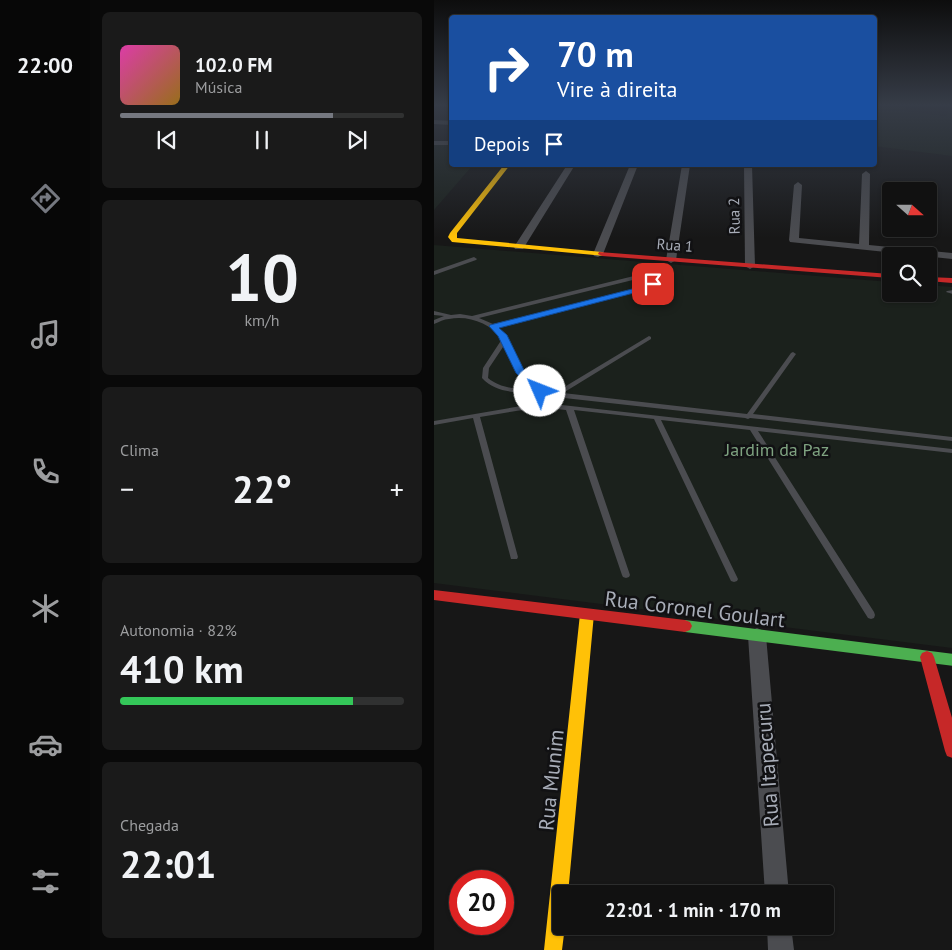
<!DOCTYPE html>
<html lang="pt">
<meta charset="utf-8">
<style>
:root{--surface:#111;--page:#1a1a1a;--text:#f1f3f6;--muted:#9c9d9f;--line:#303131;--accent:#757880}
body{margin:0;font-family:"PT Sans",sans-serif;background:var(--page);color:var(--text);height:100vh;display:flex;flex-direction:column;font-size:19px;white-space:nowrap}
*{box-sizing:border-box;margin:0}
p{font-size:16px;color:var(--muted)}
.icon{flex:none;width:28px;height:28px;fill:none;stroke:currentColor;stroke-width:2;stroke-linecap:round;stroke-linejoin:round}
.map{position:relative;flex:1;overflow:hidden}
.drawer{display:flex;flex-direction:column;gap:12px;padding:12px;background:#090909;width:344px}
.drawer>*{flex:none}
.guide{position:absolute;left:15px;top:15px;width:428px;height:152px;border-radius:5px;box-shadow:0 1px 4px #0004,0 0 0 1px var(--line);background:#1a4fa0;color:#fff;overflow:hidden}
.needle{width:32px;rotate:111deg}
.tools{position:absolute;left:448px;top:182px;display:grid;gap:10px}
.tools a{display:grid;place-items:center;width:55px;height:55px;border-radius:5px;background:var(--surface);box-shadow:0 1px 4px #0004,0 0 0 1px var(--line);font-size:25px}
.speed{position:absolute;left:15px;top:870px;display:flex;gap:10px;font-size:25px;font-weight:700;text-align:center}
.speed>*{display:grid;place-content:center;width:65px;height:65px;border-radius:50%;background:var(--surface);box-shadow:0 1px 4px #0004,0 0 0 1px var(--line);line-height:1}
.speed .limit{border:8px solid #d22;background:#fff;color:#111}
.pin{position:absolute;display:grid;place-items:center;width:42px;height:42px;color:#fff;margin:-21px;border-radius:10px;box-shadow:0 2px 8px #0006}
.me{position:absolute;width:55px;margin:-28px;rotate:314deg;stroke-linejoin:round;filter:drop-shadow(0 0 4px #0008)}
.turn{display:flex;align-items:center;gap:18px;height:105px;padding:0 25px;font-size:22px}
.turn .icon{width:65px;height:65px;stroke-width:2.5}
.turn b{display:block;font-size:35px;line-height:42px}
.then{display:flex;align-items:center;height:48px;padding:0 25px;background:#0003;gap:10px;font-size:19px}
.big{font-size:38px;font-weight:700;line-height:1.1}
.drawer .card{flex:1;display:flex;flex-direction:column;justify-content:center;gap:8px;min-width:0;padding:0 18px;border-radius:8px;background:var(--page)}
.drawer .dial{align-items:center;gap:0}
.dial b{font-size:65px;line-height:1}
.song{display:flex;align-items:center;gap:15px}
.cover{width:60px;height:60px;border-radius:8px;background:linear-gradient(135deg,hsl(320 70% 55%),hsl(40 70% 35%))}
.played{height:5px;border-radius:2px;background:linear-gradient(90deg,var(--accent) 75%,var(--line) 75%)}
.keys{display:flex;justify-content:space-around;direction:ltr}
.heat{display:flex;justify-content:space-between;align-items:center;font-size:28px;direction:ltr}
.charge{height:8px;border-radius:4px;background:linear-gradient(90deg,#34c759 82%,var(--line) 0)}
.trip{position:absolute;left:118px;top:885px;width:282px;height:50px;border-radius:5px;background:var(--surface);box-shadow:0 1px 4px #0004,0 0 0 1px var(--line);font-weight:700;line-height:50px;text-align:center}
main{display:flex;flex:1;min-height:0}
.dock{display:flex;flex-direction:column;width:90px;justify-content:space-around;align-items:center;background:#070707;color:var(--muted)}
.dock .icon{width:35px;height:35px}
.dock .selected{color:var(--accent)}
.dock b{font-size:22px;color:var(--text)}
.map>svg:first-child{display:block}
.green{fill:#1b211c}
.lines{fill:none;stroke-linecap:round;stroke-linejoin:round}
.lane{fill:#4b4c50;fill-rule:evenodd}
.street{fill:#4b4c50;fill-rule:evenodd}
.fast{fill:#4caf50;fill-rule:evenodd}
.slow{fill:#ffc107;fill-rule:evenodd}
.jam{fill:#c62828;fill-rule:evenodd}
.route{fill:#1a73e8;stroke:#114b97}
.labels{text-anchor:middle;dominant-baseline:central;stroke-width:5;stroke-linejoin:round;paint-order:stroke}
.far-street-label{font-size:15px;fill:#a8adb8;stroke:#111113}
.park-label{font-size:18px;fill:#7fa381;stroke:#111113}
.near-street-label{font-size:21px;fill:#a8adb8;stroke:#111113}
</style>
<main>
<nav class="dock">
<b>22:00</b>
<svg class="icon selected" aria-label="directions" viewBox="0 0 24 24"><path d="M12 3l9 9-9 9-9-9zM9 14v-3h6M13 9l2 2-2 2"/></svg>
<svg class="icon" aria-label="music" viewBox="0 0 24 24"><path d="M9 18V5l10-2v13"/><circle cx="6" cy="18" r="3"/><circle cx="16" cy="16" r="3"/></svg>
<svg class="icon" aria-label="phone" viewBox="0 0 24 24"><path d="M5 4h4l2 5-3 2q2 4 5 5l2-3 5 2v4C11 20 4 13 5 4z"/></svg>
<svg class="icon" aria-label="climate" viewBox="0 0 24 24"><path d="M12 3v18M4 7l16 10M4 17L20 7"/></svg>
<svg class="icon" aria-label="car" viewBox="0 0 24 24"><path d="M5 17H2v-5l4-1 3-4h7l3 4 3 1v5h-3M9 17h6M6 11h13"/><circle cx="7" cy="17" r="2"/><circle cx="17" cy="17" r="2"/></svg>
<svg class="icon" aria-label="filters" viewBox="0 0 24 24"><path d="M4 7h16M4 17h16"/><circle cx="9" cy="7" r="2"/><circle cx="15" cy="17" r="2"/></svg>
</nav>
<section class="drawer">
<div class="card">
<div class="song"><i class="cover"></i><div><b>102.0 FM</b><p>Música</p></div></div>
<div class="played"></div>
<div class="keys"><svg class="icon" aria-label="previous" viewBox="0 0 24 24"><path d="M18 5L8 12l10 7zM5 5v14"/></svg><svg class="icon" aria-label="pause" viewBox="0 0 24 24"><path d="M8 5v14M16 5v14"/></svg><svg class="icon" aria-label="next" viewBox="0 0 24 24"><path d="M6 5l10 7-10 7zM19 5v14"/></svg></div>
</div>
<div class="card dial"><b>10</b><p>km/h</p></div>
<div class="card"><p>Clima</p>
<div class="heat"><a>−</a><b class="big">22°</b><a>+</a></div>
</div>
<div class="card"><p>Autonomia · 82%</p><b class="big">410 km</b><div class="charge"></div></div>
<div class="card"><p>Chegada</p><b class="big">22:01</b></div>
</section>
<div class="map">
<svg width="519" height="950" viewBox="0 0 519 950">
<rect width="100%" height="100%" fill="#171717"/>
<path class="green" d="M459 104 473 106 470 111 512 116 514 111 518 112V156L440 146V105Z
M0 144H17L18 165H39L0 210Z
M0 245 456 282V294H494V285L518 287V648L0 583Z"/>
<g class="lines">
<path class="lane" d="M40 257 43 259 42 260 0 275V271Z
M208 274 221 283 222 284 219 288 63 327C67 330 71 334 74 339 88 361 87 389 122 392L215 336 217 337V339L129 393 313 414 357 353 359 352 362 354 319 414 519 437V441L316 418 314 419 311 418 85 393C71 391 58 389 48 378L49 368 68 339C56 323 34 315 15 319 10 319 5 322 0 324V320L10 316 0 315V311L17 315 26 314 38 316ZM207 278 216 284 215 286 59 324 45 318ZM71 344C80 365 82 376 101 390 85 389 67 389 54 378L55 368Z
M519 290V294L512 292 513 291Z
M119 404 519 449V453L324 431 440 612 441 615 440 618 437 619 434 618 316 430 227 420 304 579 303 581 300 582 297 581 296 579 220 419 140 410 196 575 195 577 192 578 189 577 188 575 132 410C103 406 75 412 46 417L84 557 83 559H77L39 418 0 425V421L87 406Z"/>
<path class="street" d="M0 120 18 121V125L0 124Z
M0 141H18V145H0Z
M133 165H141L89 249H81L80 247Z
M196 165H204L169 254 164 257 160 256 159 254Z
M248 165H256L242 260 237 263 232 260Z
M310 165H318L321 266 316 269 311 266Z
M432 171 436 174 435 245 519 253V259L356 242 355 240 360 185 364 182 368 185 365 238 425 244 428 174Z
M323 628 330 631 332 636 355 894H331L314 636 316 631Z
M333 926H357L360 950H334Z"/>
<path class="fast" d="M251 620 519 654V666L251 632 246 630 244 626 246 622Z"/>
<path class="slow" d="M70 165H76L23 233V238L168 252 172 254 171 256 18 242 14 237 16 233Z
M153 609 158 610 160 614 134 894H126V926H131L128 950H110L146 614 148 610Z"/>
<path class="jam" d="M165 252 456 274V278L168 256 164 254Z
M494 277 519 278V283L494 281Z
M0 590 251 620 256 622 258 626 256 630 251 632 0 600Z
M493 651 498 653 500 657 519 721V758L513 756 511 751 486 657 488 653Z"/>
</g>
<linearGradient id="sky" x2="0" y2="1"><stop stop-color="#0d0d0d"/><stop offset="0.44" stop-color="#363c47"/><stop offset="1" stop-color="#363c47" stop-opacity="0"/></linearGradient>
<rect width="519" height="238" fill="url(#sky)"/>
<path class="route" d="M216 282 223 284 219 288 65 328 73 335 90 370 109 389V393H102L82 373 64 336 55 326 56 325 214 285Z"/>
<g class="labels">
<g class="far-street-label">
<text transform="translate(300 216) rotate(-91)">Rua 2</text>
<text transform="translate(241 245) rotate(5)">Rua 1</text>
</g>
<g class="park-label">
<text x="343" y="449">Jardim da Paz</text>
</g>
<g class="near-street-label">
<text transform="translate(261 609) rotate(7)">Rua Coronel Goulart</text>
<text transform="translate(333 765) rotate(-94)">Rua Itapecuru</text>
<text transform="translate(117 780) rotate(-84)">Rua Munim</text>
</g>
</g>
</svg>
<div class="tools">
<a><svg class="needle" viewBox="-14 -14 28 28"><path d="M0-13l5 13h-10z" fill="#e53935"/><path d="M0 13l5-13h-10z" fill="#9c9d9f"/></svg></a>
<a><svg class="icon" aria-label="search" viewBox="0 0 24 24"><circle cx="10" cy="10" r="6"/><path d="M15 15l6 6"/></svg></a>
</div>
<div class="speed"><div class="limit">20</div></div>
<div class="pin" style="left:219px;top:284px;background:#d93025"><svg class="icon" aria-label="arrive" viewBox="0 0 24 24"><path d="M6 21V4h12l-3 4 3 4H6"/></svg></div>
<svg class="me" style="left:106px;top:391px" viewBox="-20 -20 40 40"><circle r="19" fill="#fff"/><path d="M0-13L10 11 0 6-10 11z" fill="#1a73e8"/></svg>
<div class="trip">22:01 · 1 min · 170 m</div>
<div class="guide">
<div class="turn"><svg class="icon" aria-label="right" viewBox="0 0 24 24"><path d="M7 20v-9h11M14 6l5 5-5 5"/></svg><div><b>70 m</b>Vire à direita</div></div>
<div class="then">Depois<svg class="icon" aria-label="arrive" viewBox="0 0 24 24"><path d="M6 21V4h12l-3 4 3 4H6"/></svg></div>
</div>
</div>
</main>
